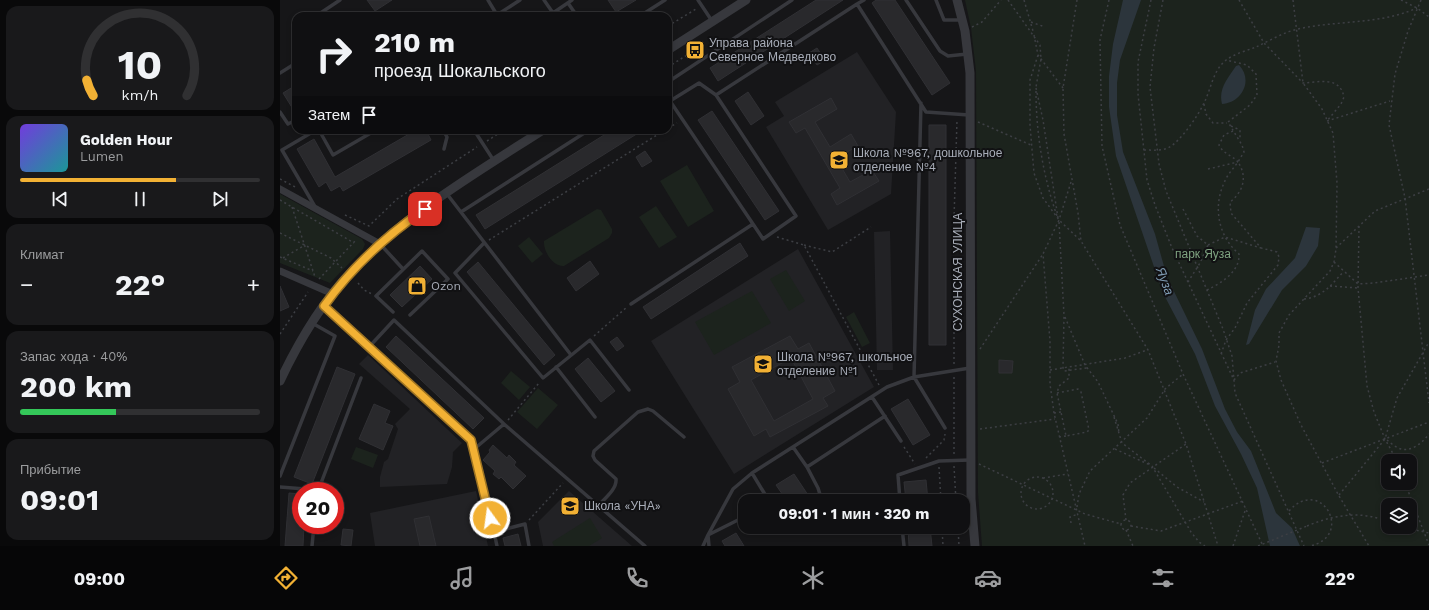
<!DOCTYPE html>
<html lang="ru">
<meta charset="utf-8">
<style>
:root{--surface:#101012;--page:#19191b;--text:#f1f3f6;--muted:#9c9d9f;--line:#303032;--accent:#f2b134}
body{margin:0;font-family:"Work Sans",sans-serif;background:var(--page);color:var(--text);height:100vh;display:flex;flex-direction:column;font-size:15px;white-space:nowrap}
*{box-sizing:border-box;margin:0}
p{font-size:13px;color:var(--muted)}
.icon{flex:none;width:22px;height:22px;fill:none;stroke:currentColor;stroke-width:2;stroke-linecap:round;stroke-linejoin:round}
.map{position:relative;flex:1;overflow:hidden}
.side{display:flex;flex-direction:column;gap:6px;padding:6px;background:#09090a;width:280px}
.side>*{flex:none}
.top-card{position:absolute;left:12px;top:12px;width:380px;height:122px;border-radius:12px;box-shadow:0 2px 6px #0003,0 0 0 1px var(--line);background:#101012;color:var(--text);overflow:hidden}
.buttons{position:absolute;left:1101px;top:454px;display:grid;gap:8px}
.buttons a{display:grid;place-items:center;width:36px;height:36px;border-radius:8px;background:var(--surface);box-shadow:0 2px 6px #0003,0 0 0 1px var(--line);font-size:20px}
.speed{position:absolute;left:12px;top:482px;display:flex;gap:8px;font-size:20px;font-weight:700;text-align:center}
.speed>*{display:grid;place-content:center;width:52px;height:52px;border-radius:50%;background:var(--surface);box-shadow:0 2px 6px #0003,0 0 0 1px var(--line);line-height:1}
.speed .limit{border:6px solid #d22;background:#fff;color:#111}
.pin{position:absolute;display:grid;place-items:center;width:34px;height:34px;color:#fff;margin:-17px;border-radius:8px;box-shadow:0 2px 6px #0006}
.me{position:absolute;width:44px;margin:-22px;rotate:346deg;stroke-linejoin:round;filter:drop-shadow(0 0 3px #0008)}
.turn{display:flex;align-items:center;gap:14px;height:84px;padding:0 16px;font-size:18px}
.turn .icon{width:52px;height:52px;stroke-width:2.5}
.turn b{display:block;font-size:28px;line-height:34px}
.then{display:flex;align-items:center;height:38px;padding:0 16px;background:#0003;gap:8px;font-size:15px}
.big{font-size:30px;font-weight:700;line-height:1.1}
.side .tile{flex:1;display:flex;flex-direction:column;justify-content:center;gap:6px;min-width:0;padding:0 14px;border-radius:12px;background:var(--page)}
.side .dial{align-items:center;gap:0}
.dial svg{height:104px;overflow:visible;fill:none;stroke:var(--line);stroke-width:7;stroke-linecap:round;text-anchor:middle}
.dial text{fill:var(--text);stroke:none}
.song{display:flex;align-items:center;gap:12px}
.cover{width:48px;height:48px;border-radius:6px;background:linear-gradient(135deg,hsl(260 70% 55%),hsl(180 70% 35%))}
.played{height:4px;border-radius:2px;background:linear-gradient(90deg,var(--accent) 65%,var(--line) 65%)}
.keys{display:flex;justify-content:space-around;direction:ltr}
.heat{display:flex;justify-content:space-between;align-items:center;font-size:22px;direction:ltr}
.charge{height:6px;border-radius:3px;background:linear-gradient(90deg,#34c759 40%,var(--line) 0)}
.trip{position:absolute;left:458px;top:494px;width:232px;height:40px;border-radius:12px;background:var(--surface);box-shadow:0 2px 6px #0003,0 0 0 1px var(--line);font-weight:700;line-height:40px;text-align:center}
.dock{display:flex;height:64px;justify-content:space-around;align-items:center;background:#060607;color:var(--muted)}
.dock .icon{width:28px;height:28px}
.dock .active{color:var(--accent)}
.dock b{font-size:18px;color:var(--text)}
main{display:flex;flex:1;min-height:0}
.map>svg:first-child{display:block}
.built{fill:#222225}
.green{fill:#1c231d;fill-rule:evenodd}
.water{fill:#2c353c}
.building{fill:#29292c;stroke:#303034;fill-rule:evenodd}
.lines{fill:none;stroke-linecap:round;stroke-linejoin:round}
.path{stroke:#3d3f44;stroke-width:1.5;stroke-dasharray:2 3;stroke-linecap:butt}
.service{stroke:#37383d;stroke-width:3.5}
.minor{stroke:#37383d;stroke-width:7}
.tertiary{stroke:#37383d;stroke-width:9}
.path-bridge{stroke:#3d3f44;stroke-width:1.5;stroke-dasharray:2 3;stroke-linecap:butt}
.route-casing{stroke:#9d7322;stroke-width:10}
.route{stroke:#f2b134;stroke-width:7}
.labels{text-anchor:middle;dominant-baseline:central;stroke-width:4;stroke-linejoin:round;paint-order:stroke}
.poi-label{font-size:12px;fill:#a8adb8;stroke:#111113;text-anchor:start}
.park-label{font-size:12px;fill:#7fa381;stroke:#111113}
.street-label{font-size:12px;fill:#a8adb8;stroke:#111113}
.water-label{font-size:13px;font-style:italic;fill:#7f9bb3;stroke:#111113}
</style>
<main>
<section class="side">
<div class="tile dial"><svg viewBox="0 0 100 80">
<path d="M14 69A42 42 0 1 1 86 69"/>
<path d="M14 69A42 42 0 0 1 9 57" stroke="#f2b134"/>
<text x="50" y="56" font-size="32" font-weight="700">10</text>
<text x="50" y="72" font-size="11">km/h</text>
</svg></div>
<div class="tile">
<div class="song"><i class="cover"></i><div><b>Golden Hour</b><p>Lumen</p></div></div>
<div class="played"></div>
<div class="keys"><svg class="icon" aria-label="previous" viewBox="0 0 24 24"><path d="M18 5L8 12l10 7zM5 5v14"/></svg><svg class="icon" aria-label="pause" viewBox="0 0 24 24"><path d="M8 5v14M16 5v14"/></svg><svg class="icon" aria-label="next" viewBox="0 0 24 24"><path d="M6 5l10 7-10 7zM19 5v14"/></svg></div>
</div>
<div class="tile"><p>Климат</p>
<div class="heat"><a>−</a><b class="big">22°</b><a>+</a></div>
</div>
<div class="tile"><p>Запас хода · 40%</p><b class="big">200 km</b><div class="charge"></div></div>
<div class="tile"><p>Прибытие</p><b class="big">09:01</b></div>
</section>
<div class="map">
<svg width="1149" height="546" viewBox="0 0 1149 546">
<rect width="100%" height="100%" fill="#161618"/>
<path class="built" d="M577 52 616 112 611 194 548 230 486 127 504 116 495 102Z
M610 231 613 370H597L594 232Z
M518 249 594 387 454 474 371 341Z
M88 355 182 443 173 452 172 467 167 484 100 487V477L104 462 108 459 118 429 115 424 130 409 79 364Z
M196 491 208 546H95L90 513Z
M289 491 352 546H263L258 522Z"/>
<path class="green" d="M685 0H1149V546H702L698 493 696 71 691 28ZM1108 461H1130V483H1108ZM1108 505H1130V527H1108Z
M407 165 434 211 408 227 380 181Z
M0 194 82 239 85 244 83 249 50 283 0 263Z
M376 206 397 237 379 248 359 217Z
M317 209 321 210 332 229V233L329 238 284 266C273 267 263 251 264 241Z
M249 237 263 254 252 263 238 246Z
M506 270 525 301 509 311 490 279Z
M472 291 491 323 434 355 415 322Z
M574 312 590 343 582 347 566 317Z
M231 371 250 387 239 400 221 383Z
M258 388 278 405 257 429 237 412Z
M76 447 98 455 93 468 71 459Z
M310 518 322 538 309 546H274L272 542Z"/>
<path class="water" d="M843 0H861L840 60 837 83V115L843 152 875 234 887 277 922 349 945 409 957 432 971 451 996 513 1012 528 1020 546H990L977 488 961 454 935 406 915 354 883 293 836 156 829 107V76L833 44Z
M959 65C974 81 961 103 942 104 938 89 948 78 956 66Z
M1026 227 1040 228 1038 246 1026 266 1002 290 969 344 966 345 975 310 986 289 1015 258Z"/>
<path class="building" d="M87 0H112L95 11Z
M328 0H356L336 12Z
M536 0H563L438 81 430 68Z
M596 0H615L670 83 652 95 592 3Z
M537 48 545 60 537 65 529 53Z
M16 85V114L3 93Z
M468 92 484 116 471 125 455 101Z
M551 98 557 109 535 122 550 147 571 134 578 146 556 158 570 182 592 170 599 181 557 205 551 194 560 188 525 128 516 133 509 122Z
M432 111 499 211 485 220 418 120Z
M649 125H666V345H649Z
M136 130H146L151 140 63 191 60 186 51 191 46 182 39 187 17 149 34 139 55 177Z
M332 130H363L205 229 196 215Z
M365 151 372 161 362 167 356 157Z
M460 243 468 256 371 319 363 307Z
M310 261 319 274 296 291 287 278Z
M198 262 275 355 264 365 187 272Z
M140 266 152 279 122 307 110 295Z
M0 286 9 307 0 311Z
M116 336 204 418 193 429 106 347Z
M510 336 518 349 529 343 555 391 543 398 548 406 490 437 486 429 474 436 448 389 460 382 452 367ZM511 358 533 399 494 421 471 380Z
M337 337 344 346 337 351 330 342Z
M308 358 335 391 321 402 295 369Z
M719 360 733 361 732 373H719Z
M57 367 75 374 32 484 14 477Z
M628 399 650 435 633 445 611 409Z
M94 404 110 411 105 423 113 426 103 450 79 439Z
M213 445 227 458 229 455 236 462 234 465 246 476 233 489 221 477 219 479 213 474 215 471 203 460 210 452 209 450Z
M514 474 532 501H507L496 485Z
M646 480 648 501H626L624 482Z
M9 493 21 494V525H24L23 546H5Z
M149 516 156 546H140L134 519Z
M628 527H650L652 546H629Z
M63 529 73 530 71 546 61 545Z
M456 533 464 546H445L442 541Z
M238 534 241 546H225L223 538Z"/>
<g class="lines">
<path class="path" d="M728 0 760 45 761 59 756 87
M744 0 753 31
M797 0 783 88 784 134 798 213 801 241 868 350 906 444 938 546
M829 0 820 40 822 146 840 225 903 374 983 546
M871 0 858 62V94L867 180 875 205 892 248 953 378
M883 0 874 48 870 87 879 164 886 191 943 329 952 356 955 393 1024 546
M959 0 984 43 1023 83C1039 82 1060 76 1064 97L1061 104 1047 121
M1013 0 1023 83 1042 109 1053 133 1057 183 1056 249 1054 262 1050 271 1009 315 999 333V345L996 361 1001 380 1021 425 1059 496 1089 546
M1121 0 1137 8 1149 17
M1141 0 1128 31 1115 74 1109 125 1125 198 1149 403
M751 22 765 27
M388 26 416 9
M692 27 702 22 721 0
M754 35 758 55 783 88
M758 55 750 80V125L754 173 763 198 779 220 801 241
M388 67 415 50
M756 88 763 120 778 218
M756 91C756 133 763 176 777 216
M924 104 926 114 933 123H947
M1047 121 1110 101
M698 122 751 145
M951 126 960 130V139
M388 128 397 123
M953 131 944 135 939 145C943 154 952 155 958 162
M207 141 224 130
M864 150C872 150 880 151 888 148 900 142 918 116 924 103 931 89 933 71 945 61 953 54 966 51 976 47 989 41 1004 32 1018 29 1058 20 1099 25 1137 8
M928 169 958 162
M0 179 17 188
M791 182 779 220 763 254 770 341V384L774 413 805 546
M0 200 74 243
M12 207 35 277
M903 209 917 236 928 245 920 263 908 282
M65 215 89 226 117 199 197 147
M779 222 784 315 783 368 784 371 807 368
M1079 226 1078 288 1087 386 1094 412 1105 439 1117 461
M0 233 51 258 62 268
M497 237 524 245 599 385
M209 240 385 130
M524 245 552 252 591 227
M928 245 945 237 981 248 951 213 950 202C963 192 968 177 958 162L964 152 962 145 948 122 970 105 977 95 976 74 967 65 946 60
M1056 248 1095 211 1149 189
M0 257 33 271
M3 258 25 245
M1054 262 1078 284 1094 283 1149 275
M39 279 76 240
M78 283 84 290 92 294
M1050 286 1078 288
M927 290C941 283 960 272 959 254 938 236 933 207 944 183 947 175 953 169 958 162
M1024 299C1043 297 1052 284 1064 271
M785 317 805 365 818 382 838 424 839 434
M0 334 28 292
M314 336 347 307
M700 349 763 254
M941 354 946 340 955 328 967 303 998 265 999 257 997 252 981 248
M674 364V219L677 120
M770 370 845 358 867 350
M954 380 960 373 995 362
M777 393 798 389 801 392 809 430 807 432 786 436 777 393 779 386 789 378V367
M774 413 781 412
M834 417 842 443 872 466 911 532 919 542 925 546
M228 420 259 383
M700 429 775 419
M779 437 786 436
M1107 440C1111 443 1116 448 1121 449 1132 452 1143 442 1149 434
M624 447 635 464
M835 449 870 465
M674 454V376
M646 458 664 440 665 434
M1042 463 1149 422
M699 464 805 514 841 524
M674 466 676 501
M659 467 661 501
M874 468 897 487 924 502
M741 493a16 16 0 1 1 32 0a16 16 0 1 1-32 0Z
M763 478 788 474
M1125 483 1149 545
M1059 495 1105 439 1117 398 1149 342
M797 507 799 494 810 471 867 418 885 389 903 374
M1009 511C1041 475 1075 536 1030 546
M841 525a5 5 0 1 1 10 0a5 5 0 1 1-10 0Z
M249 520 283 483
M846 520 843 495 850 483 906 444
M791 523 790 517 798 514
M851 526 881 531 963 501
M1027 526C1053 515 1082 510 1108 522
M662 527 663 546
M678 527 679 546
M1122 527 1149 533
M846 530 853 546
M953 546 966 508"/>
<path class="service" d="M208 0 217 15 240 0
M264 0 273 13 292 0
M418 0 432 21
M626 0 660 51 668 56 687 54
M656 0 664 20H681
M288 3 297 16
M577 4 584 0
M36 16 60 0
M173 16H177
M360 16 385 0
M0 73 16 63
M388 82 512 0
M436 95 577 4 646 112 689 115
M388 98C416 140 445 182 473 224L483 239 516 216 436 95 419 83 390 101
M0 112 8 124 16 120
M39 130 53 155 96 130
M163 130 167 137 164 149
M194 130 214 161
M167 194 291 355
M34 205 2 150 36 130
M181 212 309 130
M204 243 175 273 263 378 310 340 349 390
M101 245 123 269
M351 304 473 224
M44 306 191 440 214 532
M113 312 96 296 142 251 168 279 130 315
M89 347 114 320 224 424 193 450
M276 367 315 417
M592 397 621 441
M224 424 365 546
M665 428 634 377 690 368
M513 447 527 467 605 416
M527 467 538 488 542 501
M472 473 489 501
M0 476 55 336 32 323
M0 487 38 490
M38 491 81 378
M477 501 484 494
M620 501 618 475 659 461 690 460
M318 506C325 498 337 489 336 479L315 460 313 456 314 451 358 412 368 409 373 411 404 437
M515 527H520
M622 527 624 546
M32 546 34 525
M217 546 214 532 245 524 249 546
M423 546 428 535 458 520 465 513
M429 546 428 535 453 489 472 473 607 387 634 377 641 103"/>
<path class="minor" d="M0 189 100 244
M0 271 53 294"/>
<path class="tertiary" d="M677 0 685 31 690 73 691 499 695 546
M388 50 466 0
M0 381C18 343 40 305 69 274 124 215 196 173 263 130"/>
<path class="path-bridge" d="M978 546 1027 526"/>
</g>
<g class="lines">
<defs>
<path id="route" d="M145 209C107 235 72 267 44 306L191 440 210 518"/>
</defs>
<use href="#route" class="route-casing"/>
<use href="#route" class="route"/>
</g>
<defs>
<symbol id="bus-square" viewBox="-11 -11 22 22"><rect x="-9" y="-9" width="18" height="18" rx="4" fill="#f2b134" stroke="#111113"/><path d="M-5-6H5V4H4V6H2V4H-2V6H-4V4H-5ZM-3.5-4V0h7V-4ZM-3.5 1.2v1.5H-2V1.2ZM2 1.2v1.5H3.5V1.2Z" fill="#111"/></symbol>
<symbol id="school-square" viewBox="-11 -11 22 22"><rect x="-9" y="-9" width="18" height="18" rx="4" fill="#f2b134" stroke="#111113"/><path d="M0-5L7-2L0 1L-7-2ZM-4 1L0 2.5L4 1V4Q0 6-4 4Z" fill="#111"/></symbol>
<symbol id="shop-square" viewBox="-11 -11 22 22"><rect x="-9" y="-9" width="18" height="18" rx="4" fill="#f2b134" stroke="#111113"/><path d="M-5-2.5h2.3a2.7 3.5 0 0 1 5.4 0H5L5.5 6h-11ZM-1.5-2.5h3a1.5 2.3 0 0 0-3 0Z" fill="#111"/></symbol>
</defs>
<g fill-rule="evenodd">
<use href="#bus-square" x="404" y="39" width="22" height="22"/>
<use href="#school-square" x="548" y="149" width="22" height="22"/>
<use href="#shop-square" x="126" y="275" width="22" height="22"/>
<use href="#school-square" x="472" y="353" width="22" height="22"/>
<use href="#school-square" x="279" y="495" width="22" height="22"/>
</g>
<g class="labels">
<g class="poi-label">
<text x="429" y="43">Управа района<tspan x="429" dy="14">Северное Медведково</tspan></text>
<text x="573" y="153">Школа №967, дошкольное<tspan x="573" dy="14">отделение №4</tspan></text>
<text x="151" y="286">Ozon</text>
<text x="497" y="357">Школа №967, школьное<tspan x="497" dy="14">отделение №1</tspan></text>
<text x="304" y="506">Школа «УНА»</text>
</g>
<g class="park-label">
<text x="923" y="254">парк Яуза</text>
</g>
<g class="street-label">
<text transform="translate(678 272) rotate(-90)">СУХОНСКАЯ УЛИЦА</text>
</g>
<g class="water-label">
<text transform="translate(885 281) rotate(69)">Яуза</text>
</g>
</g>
</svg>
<div class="buttons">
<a><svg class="icon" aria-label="sound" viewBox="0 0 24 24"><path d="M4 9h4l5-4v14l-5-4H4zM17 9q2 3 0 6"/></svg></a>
<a><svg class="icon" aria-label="layers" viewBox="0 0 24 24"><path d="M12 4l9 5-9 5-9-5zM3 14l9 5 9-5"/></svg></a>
</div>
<div class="speed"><div class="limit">20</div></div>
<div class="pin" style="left:145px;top:209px;background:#d93025"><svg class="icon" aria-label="arrive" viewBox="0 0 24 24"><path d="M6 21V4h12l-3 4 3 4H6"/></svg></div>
<svg class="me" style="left:210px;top:518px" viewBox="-20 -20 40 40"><circle r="17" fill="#f2b134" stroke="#fff" stroke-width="3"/><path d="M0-11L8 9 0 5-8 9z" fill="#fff"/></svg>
<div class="trip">09:01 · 1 мин · 320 m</div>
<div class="top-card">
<div class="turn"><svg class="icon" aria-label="right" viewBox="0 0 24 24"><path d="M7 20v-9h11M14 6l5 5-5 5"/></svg><div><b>210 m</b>проезд Шокальского</div></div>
<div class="then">Затем<svg class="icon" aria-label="arrive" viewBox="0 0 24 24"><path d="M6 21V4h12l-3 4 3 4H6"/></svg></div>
</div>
</div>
</main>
<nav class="dock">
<b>09:00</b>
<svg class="icon active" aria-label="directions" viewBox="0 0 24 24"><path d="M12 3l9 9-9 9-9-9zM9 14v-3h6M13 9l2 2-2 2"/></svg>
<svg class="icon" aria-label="music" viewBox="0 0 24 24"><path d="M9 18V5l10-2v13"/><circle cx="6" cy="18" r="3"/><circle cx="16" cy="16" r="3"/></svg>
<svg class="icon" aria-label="phone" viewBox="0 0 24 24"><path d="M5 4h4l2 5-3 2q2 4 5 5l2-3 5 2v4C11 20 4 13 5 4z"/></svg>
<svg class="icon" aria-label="climate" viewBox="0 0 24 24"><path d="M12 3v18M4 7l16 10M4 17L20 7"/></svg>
<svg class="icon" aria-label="car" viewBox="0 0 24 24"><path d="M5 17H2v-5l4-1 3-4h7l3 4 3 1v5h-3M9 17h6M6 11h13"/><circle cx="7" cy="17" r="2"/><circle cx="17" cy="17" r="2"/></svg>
<svg class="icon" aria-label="filters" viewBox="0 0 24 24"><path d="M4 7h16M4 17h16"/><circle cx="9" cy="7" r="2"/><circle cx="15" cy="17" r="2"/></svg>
<b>22°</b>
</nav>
